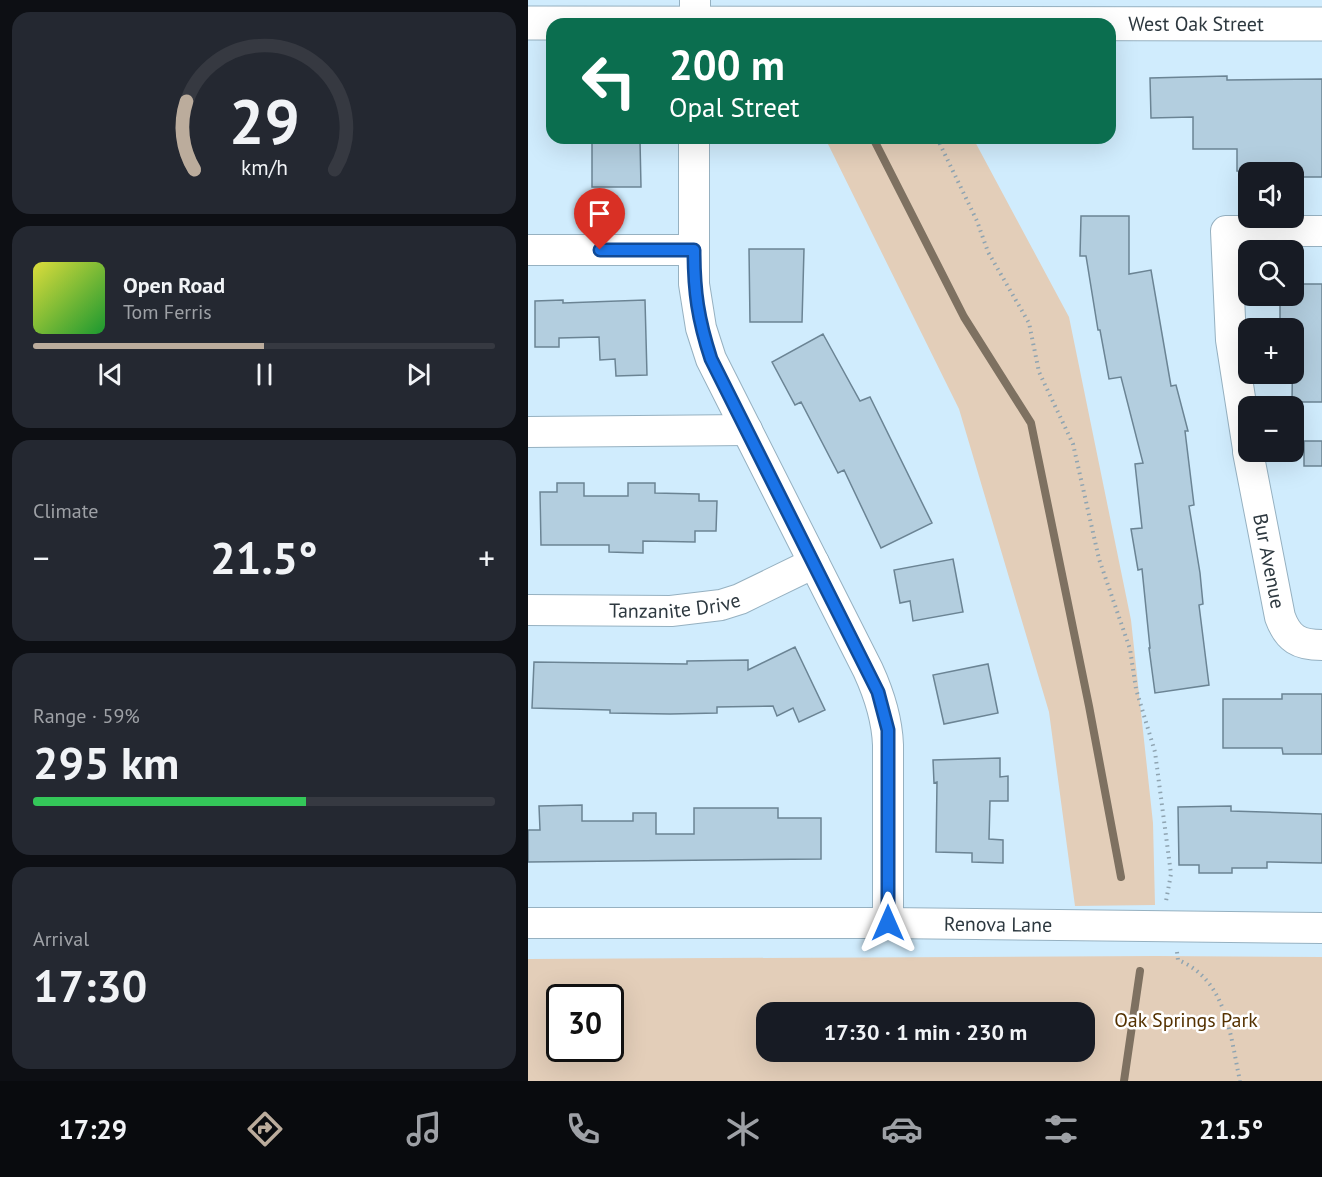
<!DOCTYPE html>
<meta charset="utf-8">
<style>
:root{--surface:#171b24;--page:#242831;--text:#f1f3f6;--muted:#9ea1a6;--line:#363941;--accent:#bbac9c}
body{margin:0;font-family:"PT Sans",sans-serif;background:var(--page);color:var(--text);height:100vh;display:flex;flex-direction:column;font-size:22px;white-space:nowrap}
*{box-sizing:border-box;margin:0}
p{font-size:20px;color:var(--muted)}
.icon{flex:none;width:33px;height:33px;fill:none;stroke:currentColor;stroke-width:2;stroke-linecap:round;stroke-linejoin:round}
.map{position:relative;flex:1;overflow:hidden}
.details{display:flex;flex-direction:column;gap:12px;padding:12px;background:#0d0f14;width:528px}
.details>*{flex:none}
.top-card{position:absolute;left:18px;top:18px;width:570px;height:126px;border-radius:18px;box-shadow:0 6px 24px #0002;background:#0b6e4f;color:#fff;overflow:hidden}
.fabs{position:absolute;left:710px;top:162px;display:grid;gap:12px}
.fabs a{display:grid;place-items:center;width:66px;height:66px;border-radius:12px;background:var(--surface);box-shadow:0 6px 24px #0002;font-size:30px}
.speed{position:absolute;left:18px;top:984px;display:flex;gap:12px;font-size:30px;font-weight:700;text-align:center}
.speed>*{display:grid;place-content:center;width:78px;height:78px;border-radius:50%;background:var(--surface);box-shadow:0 6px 24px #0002;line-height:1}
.speed .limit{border:3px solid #111;border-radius:9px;background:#fff;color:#111}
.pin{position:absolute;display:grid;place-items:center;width:51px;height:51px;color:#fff;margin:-62px -26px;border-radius:50% 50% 50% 0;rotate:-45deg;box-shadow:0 0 6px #0007}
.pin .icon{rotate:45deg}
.me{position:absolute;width:66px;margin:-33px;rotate:0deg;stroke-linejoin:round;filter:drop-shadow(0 0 4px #0008)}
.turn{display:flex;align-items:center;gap:21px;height:126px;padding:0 24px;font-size:27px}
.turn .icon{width:78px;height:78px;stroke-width:2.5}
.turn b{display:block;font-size:42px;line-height:51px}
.big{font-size:45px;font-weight:700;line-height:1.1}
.details .widget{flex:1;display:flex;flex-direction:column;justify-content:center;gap:9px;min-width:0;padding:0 21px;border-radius:18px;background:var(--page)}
.details .dial{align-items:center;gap:0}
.dial svg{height:156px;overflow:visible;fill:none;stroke:var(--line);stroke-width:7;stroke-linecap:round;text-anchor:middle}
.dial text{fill:var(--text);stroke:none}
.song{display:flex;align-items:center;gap:18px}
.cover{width:72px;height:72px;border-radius:9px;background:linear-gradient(135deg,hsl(60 70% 55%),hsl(130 70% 35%))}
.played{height:6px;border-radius:3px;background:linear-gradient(90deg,var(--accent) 50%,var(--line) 50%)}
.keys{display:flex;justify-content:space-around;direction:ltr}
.heat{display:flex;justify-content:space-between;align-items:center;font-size:33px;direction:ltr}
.charge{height:9px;border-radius:4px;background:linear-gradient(90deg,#34c759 59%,var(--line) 0)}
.trip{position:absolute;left:228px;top:1002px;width:339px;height:60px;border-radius:18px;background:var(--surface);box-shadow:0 6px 24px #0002;font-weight:700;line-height:60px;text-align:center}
.dock{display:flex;height:96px;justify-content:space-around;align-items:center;background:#090b0e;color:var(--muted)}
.dock .icon{width:42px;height:42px}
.dock .selected{color:var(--accent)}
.dock b{font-size:27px;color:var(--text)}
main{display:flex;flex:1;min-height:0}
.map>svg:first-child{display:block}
.green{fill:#e3ceb9;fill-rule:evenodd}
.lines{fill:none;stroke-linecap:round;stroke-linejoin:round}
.stream{stroke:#7e7161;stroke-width:8}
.building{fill:#b3cedf;stroke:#6b8494;stroke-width:1.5}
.minor-casing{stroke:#96b1c1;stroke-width:32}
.major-casing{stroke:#96b1c1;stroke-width:35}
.path{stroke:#8fa4b1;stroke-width:4;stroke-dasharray:1.5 4.5;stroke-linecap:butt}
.minor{stroke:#fff;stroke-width:30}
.major{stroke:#fff;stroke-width:33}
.route-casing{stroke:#114b97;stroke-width:15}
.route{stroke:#1a73e8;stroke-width:10}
.labels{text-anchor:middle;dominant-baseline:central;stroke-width:5;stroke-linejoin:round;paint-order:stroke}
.street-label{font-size:20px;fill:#2d383f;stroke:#fff}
.park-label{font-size:20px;fill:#543100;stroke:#fff}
</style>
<main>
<section class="details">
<div class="widget dial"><svg viewBox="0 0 100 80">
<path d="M14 69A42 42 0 1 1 86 69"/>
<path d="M14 69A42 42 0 0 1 10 34" stroke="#bbac9c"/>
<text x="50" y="56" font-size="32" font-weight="700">29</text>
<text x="50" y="72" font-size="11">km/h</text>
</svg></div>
<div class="widget">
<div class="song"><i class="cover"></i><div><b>Open Road</b><p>Tom Ferris</p></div></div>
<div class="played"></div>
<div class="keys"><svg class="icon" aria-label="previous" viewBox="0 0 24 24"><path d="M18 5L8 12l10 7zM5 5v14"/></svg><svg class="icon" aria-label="pause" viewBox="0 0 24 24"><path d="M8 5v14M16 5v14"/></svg><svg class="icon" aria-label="next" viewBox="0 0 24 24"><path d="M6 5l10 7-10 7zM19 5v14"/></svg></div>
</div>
<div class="widget"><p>Climate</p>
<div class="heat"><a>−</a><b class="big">21.5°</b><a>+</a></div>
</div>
<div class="widget"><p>Range · 59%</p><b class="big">295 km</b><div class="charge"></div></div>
<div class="widget"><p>Arrival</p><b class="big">17:30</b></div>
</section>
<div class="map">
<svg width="794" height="1081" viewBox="0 0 794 1081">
<rect width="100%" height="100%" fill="#d0ecfd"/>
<path class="green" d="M297 138H445L541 317 603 620 625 823 627 905 547 906 521 712 431 409Z
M628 956 794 957V1081H0V959ZM32 998H82V1048H32ZM238 1012H556V1052H238Z"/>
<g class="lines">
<path class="stream" d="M345 138 436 317 503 423 561 706 593 877
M596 1081 612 971"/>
</g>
<path class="building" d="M699 76V80L794 79V177H765V172L709 171V149H665V117L623 118 622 78Z
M112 141 113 187H64V143Z
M553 216H601V274L623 270 643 386 648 385 660 431H657L666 505 661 506 672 573 675 604 671 605 681 685 627 693 621 648H622L614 569 610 570 603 529 614 528 607 464 615 463 593 377 581 379 572 330H570L558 256H552Z
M221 249H276L274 322H222Z
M765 284H794V402H764L765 328H752V296H765Z
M35 300V303L117 300 119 375 88 376 87 359 72 360 71 337 31 338V347H7V301Z
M295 334 332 401 342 397 404 523 353 548 316 470 310 473 273 402 267 405 244 362Z
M776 441H794V466H776Z
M29 483H56V496H100V483H127V493L171 494V501H189L188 531H167V542L115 541V553L81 552V545H13L12 492H29Z
M425 559 435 612 385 621 382 601 372 603 366 570Z
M267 647 297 710 271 722 265 708 249 716 245 706 189 707V713L142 714 82 713V710L4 708 6 662 159 664V661L220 660V670Z
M460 664 470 713 416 724 405 675Z
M754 694H794V754H755L754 748H695V699H754Z
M472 758V777L480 776V801H462L461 839 475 840V863L444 862V853L408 852 409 782 406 783 405 760Z
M54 805V821H105V813H128V834H166V808H250V818H293V859L0 862V830H12L11 806Z
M703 806V811L794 814V863L739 862V868H704V873H671V865H651L650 807Z"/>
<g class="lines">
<defs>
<g id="minor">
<path d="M167 24V0"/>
<path d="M166 138V284L173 328 183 359 340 670C351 694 359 718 360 745V923"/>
<path d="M0 250H166"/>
<path d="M0 432 219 430"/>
<path d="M720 449 703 340 698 231H794"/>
<path id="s1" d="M720 452 752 617C760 639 771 645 794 645"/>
<path id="s2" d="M0 610 143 611 193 605 212 599 286 563"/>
<path id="s3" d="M0 923H360L794 928"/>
</g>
<g id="major">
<path id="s4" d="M0 23 794 24"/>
</g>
</defs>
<use href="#minor" class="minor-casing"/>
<use href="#major" class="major-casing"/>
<path class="path" d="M409 138 449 221 460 252 501 323 511 372 545 444 571 559 602 649 608 689 627 752 643 874 638 901
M649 952 650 960C699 980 702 1035 712 1081"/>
<use href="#minor" class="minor"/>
<use href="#major" class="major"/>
</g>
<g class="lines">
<defs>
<path id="route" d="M72 250H166C166 292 170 319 183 359L350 692 360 730V923"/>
</defs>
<use href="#route" class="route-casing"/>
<use href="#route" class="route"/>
</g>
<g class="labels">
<g class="street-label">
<text stroke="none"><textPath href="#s4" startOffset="668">West Oak Street</textPath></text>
<text stroke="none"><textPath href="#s1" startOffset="111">Bur Avenue</textPath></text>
<text stroke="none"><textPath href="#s2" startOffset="147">Tanzanite Drive</textPath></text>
<text stroke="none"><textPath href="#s3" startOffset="470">Renova Lane</textPath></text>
</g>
<g class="park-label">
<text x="658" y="1020">Oak Springs Park</text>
</g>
</g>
</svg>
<div class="fabs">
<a><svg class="icon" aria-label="sound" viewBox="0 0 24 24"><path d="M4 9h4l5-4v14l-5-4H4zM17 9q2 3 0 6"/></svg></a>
<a><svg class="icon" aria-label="search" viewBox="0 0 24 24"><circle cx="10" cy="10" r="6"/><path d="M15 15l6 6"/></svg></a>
<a>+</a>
<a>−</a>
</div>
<div class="speed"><div class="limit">30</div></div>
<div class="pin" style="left:72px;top:250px;background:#d93025"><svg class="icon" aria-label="arrive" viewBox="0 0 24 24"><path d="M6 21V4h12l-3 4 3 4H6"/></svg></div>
<svg class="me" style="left:360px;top:923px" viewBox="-20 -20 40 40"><path d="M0-17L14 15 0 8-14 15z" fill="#1a73e8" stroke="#fff" stroke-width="4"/></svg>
<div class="trip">17:30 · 1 min · 230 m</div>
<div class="top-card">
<div class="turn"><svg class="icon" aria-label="left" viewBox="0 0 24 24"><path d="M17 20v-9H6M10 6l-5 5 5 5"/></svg><div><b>200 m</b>Opal Street</div></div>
</div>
</div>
</main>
<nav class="dock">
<b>17:29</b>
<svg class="icon selected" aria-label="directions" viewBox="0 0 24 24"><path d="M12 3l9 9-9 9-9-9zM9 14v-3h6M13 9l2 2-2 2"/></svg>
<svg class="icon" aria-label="music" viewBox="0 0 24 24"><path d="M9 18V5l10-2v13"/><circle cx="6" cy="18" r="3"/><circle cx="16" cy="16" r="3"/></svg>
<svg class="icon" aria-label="phone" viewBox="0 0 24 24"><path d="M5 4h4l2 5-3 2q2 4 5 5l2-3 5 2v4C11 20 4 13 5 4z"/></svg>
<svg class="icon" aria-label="climate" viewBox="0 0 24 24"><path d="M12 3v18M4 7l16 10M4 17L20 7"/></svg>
<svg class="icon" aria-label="car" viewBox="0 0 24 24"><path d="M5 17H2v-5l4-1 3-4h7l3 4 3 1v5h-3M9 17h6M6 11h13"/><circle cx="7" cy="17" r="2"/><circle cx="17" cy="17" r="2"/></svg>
<svg class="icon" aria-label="filters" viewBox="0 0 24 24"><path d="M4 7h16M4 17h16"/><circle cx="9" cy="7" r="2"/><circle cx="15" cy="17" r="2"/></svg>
<b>21.5°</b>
</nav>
